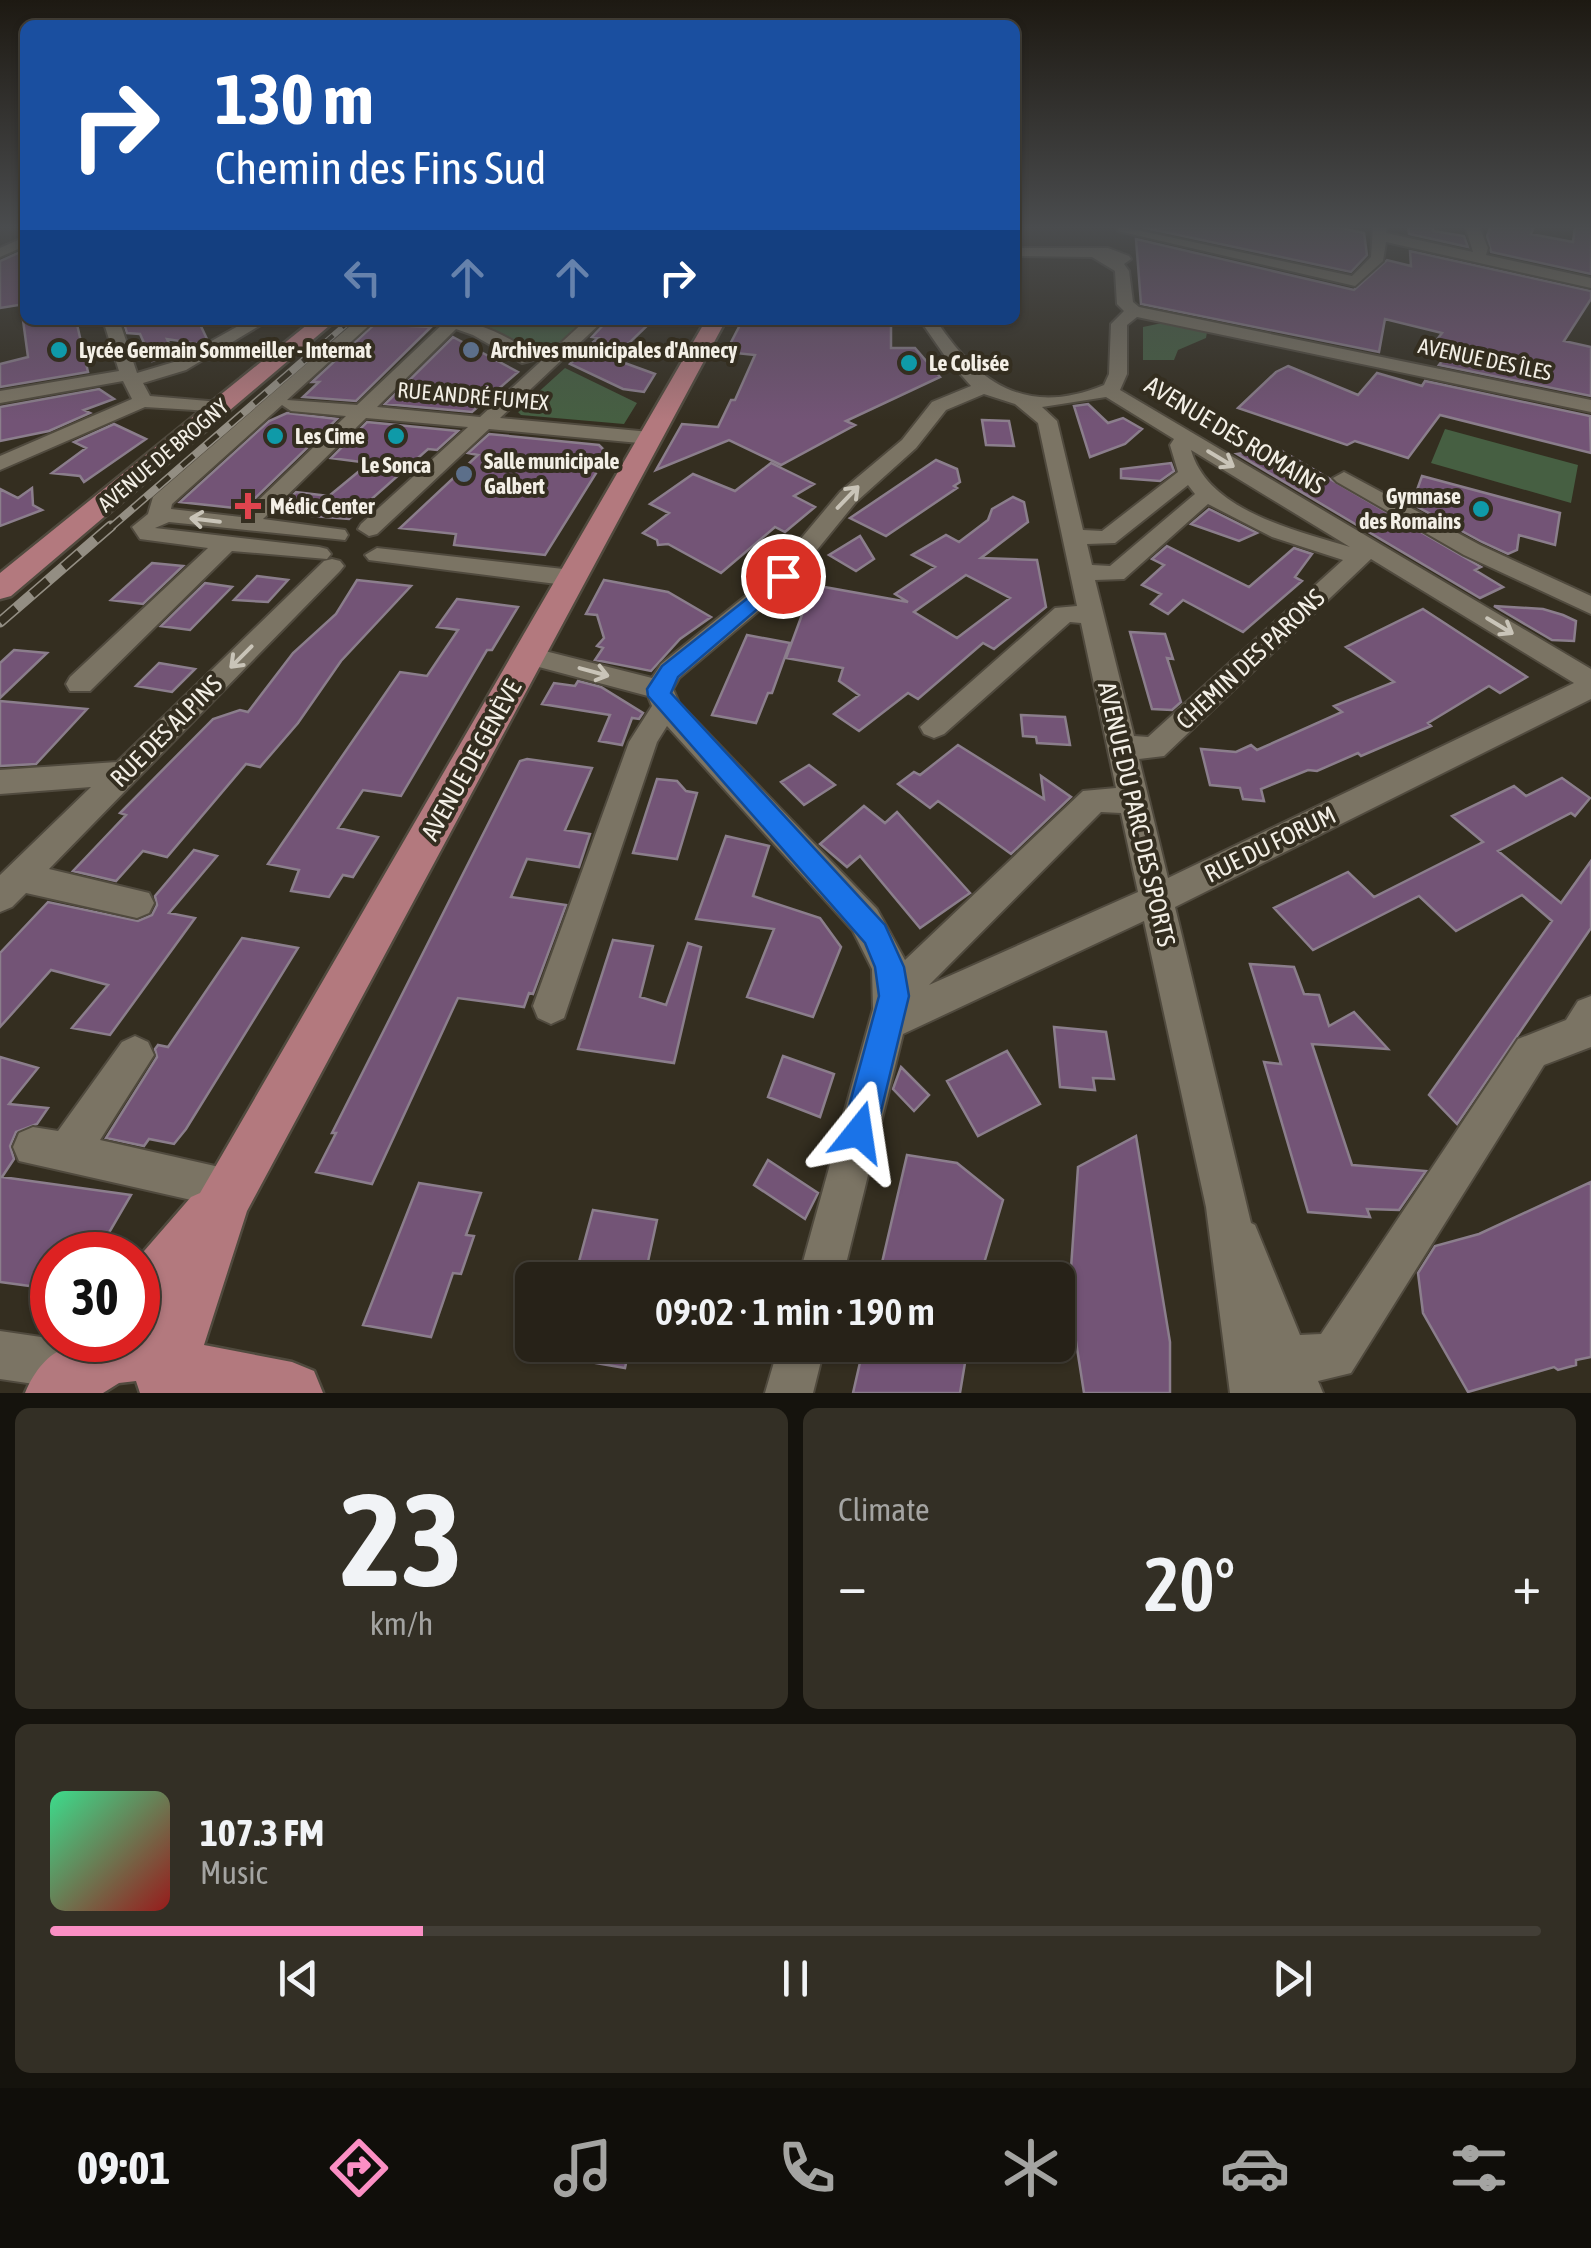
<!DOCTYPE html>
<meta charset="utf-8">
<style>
:root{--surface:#272218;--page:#332f25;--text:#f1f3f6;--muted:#a4a4a2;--line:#433f37;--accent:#fb8fc4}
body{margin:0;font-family:"Asap Condensed",sans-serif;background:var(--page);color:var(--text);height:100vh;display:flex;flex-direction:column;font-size:38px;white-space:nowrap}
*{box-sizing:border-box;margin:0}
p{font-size:32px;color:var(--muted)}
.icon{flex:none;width:55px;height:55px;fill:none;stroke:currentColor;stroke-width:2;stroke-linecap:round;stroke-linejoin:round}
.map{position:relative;height:1393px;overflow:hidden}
.side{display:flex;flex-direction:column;gap:15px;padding:15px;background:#15130d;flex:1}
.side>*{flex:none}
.guide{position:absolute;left:20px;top:20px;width:1000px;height:305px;border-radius:15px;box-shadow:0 2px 8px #0004,0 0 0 2px var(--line);background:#1a4fa0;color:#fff;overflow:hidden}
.speed{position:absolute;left:30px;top:1232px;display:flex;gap:20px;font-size:50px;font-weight:700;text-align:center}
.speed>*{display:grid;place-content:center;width:130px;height:130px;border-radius:50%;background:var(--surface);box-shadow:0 2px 8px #0004,0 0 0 2px var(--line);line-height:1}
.speed .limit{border:15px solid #d22;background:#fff;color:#111}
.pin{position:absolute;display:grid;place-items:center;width:85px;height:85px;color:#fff;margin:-42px;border:5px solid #fff;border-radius:50%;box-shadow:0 2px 10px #0007}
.me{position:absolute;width:110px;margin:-55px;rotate:15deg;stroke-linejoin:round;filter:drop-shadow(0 0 8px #0008)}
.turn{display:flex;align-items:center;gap:35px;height:210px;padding:0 30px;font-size:45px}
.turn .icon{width:130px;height:130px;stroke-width:2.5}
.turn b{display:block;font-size:70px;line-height:85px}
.lanes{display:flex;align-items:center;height:95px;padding:0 30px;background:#0003;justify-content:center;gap:50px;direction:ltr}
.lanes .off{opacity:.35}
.big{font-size:75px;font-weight:600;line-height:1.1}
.side .widget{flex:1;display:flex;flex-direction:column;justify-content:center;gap:15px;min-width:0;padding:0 35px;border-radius:15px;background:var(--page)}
.side .dial{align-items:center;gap:0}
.dial b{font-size:130px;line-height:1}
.song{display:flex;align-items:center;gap:30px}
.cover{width:120px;height:120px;border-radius:15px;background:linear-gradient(135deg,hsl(150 70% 55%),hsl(0 70% 35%))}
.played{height:10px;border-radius:5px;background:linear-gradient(90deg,var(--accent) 25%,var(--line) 25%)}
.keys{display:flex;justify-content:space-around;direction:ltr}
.heat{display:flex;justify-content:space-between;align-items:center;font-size:55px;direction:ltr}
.side .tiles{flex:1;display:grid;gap:15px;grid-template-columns:1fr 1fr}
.widget:last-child{grid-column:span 2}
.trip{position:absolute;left:515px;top:1262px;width:560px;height:100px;border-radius:15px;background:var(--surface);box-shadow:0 2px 8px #0004,0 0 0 2px var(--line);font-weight:600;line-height:100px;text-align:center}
.tabs{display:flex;height:160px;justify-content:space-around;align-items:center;background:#100e0a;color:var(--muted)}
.tabs .icon{width:70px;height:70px}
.tabs .current{color:var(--accent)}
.tabs b{font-size:45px;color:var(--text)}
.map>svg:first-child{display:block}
.green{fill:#465f42}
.building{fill:#735476;stroke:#8b7e8c;stroke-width:2.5;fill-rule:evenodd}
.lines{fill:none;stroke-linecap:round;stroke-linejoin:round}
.minor-casing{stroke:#504a3e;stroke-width:4}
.major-casing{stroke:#504a3e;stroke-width:5}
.minor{fill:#7b7464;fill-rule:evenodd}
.major{fill:#b3797e;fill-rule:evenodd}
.rail-far2-casing{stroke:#938e83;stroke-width:6}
.rail-far1-casing{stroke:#938e83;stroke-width:8}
.rail-casing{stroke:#938e83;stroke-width:11}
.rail-far2{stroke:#342e20;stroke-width:4;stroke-dasharray:12;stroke-linecap:butt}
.rail-far1{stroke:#342e20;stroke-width:5;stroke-dasharray:16;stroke-linecap:butt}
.rail{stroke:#342e20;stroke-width:8;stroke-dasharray:21;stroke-linecap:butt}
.oneway{stroke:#c9c4b8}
.route{fill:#1a73e8;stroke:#114b97;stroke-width:2.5}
.culture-dot{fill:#0f9aa8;stroke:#342e20;stroke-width:4}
.service-dot{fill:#5c6f8a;stroke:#342e20;stroke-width:4}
.health-dot{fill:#e0444e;stroke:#342e20;stroke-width:4}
.labels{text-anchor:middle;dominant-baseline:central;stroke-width:8;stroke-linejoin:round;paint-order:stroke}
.far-poi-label{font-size:22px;font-weight:bold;fill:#f3efe6;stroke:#342e20;text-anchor:start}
.far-street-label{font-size:22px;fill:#f3efe6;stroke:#342e20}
.street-label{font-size:25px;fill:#f3efe6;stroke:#342e20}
</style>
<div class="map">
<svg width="1591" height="1393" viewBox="0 0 1591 1393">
<rect width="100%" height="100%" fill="#342e20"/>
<path class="green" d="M459 320H589L556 350 531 353Z
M1162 323 1207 332 1206 338 1178 350 1174 360H1143V327Z
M565 368 637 403 624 424 521 415 518 412 523 406Z
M1445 429 1578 465 1571 503 1431 463Z"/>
<path class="building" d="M1136 226H1332L1364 233 1367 255 1351 272Z
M1408 226H1433V231L1464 236 1468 247 1409 234Z
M1491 226H1534L1531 234 1573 242 1575 226H1591V274L1491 252 1487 236Z
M1136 239 1354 290 1387 260 1411 266 1410 251 1591 291V299L1564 341 1591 347V396L1439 365 1453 347 1435 342 1442 333 1385 319 1379 352 1141 304Z
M25 250V304L0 308V261Z
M23 320H76L88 372 0 387V364L28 357Z
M123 320H198L207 339 199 344 167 339 175 356 152 361 140 334 127 333Z
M379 320H415L409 326 431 327 356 401 303 397 319 382H312Z
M608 320H653L626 346 592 343 598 338 592 337Z
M753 320H891V348H915L940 377 846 421 855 425 781 465 729 440 656 470 682 424 718 427 731 400H735L755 355 726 352 741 323 752 324Z
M453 337 518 372 472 412 385 404Z
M586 349 655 374 644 392 623 389 570 364Z
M1288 366 1358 395 1377 373 1422 386 1425 381 1590 416 1591 453 1440 415 1408 458 1355 441 1347 445 1238 408 1276 372Z
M99 389 114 399 84 410 90 413 49 431 0 441V407Z
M1088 404 1108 423 1123 418 1142 429 1125 444 1090 457 1074 406Z
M287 413 337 419 244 509 180 502 269 421Z
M982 420 1009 421 1014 446 986 445Z
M367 422 458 431 437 450 428 449 349 519 275 513 296 492 329 496 369 463 331 458Z
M114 424 146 439 84 482 80 476 52 473 86 448 74 442Z
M489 434 599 445 608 454 545 555 454 545 456 534 400 528 478 455 468 453Z
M1277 448 1481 567 1475 570 1503 587 1480 598 1237 454Z
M936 460 957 469 960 482 954 486 957 488 886 536 850 518Z
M771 463 814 484 794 496 815 507 785 532 775 527 721 573 668 544 658 545 657 540 643 533 669 513 650 504 693 474 735 491Z
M1171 463 1174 471 1160 481 1121 478V469Z
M1422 476 1560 513 1555 545 1519 535 1517 550 1508 554 1482 542 1412 504Z
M32 488 33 505 42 510 0 526V489L18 498Z
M1013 497 1024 502 1028 522 981 558 1037 560 1046 607 994 649 983 643 918 699 908 693 859 731 834 714 859 695 839 681 843 668 786 658 813 585 908 602 895 594 935 567 912 555 946 535 959 542 988 520 992 509ZM966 575 1010 598 957 638 914 612Z
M1209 509 1257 533 1239 541 1191 524Z
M860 536 874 559 856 571 829 555Z
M1167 546 1249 587 1294 548 1312 554 1295 577 1302 581 1243 632 1183 600 1168 614 1151 604 1161 594 1142 585 1164 565 1152 559Z
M152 563 183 566 143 604 111 600Z
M257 576 288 580 268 602 234 600Z
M357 580 411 586 341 661 298 723 260 767 246 764 167 857 143 851 116 881 73 871 126 815 120 813 213 719 240 710 248 712 293 653 336 614Z
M604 580 668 592 711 617 680 639 651 671 595 660 603 648 597 646 604 638 597 615 586 614Z
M205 583 232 587 190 630 161 626Z
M457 599 518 607 492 650H487L401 796 363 790 338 828 378 837 353 877 343 875 329 897 291 891 299 870 268 864 400 672 427 676 458 630 437 627Z
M1494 606 1543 609 1563 615 1576 621 1574 641 1552 640Z
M1423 609 1527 677 1500 693 1489 686 1428 723 1431 726 1361 756 1358 753 1317 771 1308 770 1261 789 1264 801 1243 799 1240 788 1210 785 1201 749 1236 752 1251 745 1257 750 1342 712 1334 706 1394 682 1346 647Z
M1130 632 1165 634 1173 659 1167 658 1181 702 1172 710 1152 709Z
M747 635 790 643 772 693H768L756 723 712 715Z
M14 650 47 653 0 698V663Z
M159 663 195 669 172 692 136 686Z
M578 681 601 687 643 713 639 719 632 718 622 745 599 741 610 715 542 704 554 683 575 686Z
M0 701 87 709 36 764 0 766Z
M1021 715 1065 717 1070 745 1037 743 1036 737 1023 736Z
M958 745 1044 799 1041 776 1071 797 1011 854 938 801 930 808 898 784 914 772 920 775Z
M527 759 592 768 565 830 590 834 579 867 527 859 511 897 566 905 533 994 529 993 524 1007 458 998 372 1184 316 1172 336 1133H332L520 761Z
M809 765 835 785 804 805 781 782Z
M1562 778 1590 798 1575 816 1571 813 1498 851 1561 903 1591 861V928L1457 1124 1429 1095 1552 921 1522 895 1456 931 1419 896 1313 950 1274 908 1348 872 1374 897 1483 842 1452 816 1514 786 1526 796Z
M657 779 677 781 686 791 697 793 677 859 633 853Z
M864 806 885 823 897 812 970 893 920 928 860 856 847 867 820 844Z
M726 836 769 846 753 896 820 918 841 947 813 1017 747 997 774 929 696 919Z
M194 850 217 856 169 913 195 918 110 1035 72 1028 108 985 51 970 0 1027V953L48 902 138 921 152 915 157 905 155 896Z
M242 938 298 948 186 1129 174 1144 149 1139 144 1146 106 1138 157 1057 155 1049 158 1045 168 1047Z
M613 940 653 946 640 997 666 1005 688 943 701 947 674 1063 578 1049Z
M1250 964 1294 967 1304 994 1319 995 1329 1026 1354 1012 1388 1049 1312 1044 1352 1165 1426 1171 1399 1210 1367 1209 1370 1217 1308 1212 1264 1062 1281 1064Z
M1054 1027 1106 1032 1114 1079 1093 1078 1095 1090 1060 1087Z
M1007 1051 1040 1104 978 1136 947 1081Z
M783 1056 834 1074 820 1117 768 1097Z
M0 1057 38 1068 9 1104 48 1108 37 1124 16 1132 10 1146 14 1159 2 1177 131 1195 96 1255H52V1289L0 1282Z
M901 1067 929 1095 914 1111 893 1089Z
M1136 1136 1170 1342V1393H1084L1069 1297 1078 1167Z
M907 1155 957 1163 1003 1200 979 1280H878Z
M768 1160 818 1193 805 1219 754 1185Z
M1591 1182V1357L1576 1360V1365L1558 1370 1554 1367 1468 1392 1423 1313 1418 1273 1435 1246 1479 1234Z
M419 1183 481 1193 466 1235 474 1236 461 1274 453 1273 431 1337 363 1325Z
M593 1210 657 1220 644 1280H574Z
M556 1345H630L625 1368 555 1356Z
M864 1345H968L960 1393H853Z"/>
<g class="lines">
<defs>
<path id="minor" d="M1118 226 1352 276 1371 257 1373 226H1387L1386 233 1473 252 1465 226H1479L1488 248 1486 255 1591 278V288L1386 242 1383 261 1355 286 1118 231Z
M25 237V246L0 257V248Z
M1015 248H1108L1129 256 1131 259 1124 264 1129 271 1133 302 1139 307 1591 400V412L1137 317 1127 325V374L1120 390 1591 669V699L1175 907 1251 1223 1255 1225 1300 1335 1321 1334 1518 1039 1566 1020 1578 1001 1591 996V1047L1544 1065 1351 1373 1318 1381 1323 1393H1230L1206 1207 1144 921 903 1034 842 1280H798L873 1009 872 969 853 931 667 726 657 742 564 1018 551 1024 538 1018 533 1006 629 742 652 706 648 696 520 662 516 656 520 650 529 647 652 678 661 664 768 578 840 492 902 440 932 402 971 386 947 359 920 320H936C978 384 1027 417 1104 385L1109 374 1111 324 1124 311 1117 304 1115 271 1092 257 1015 256ZM984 394 1015 404 1038 423 1077 606 1055 608 920 727 924 734 934 738 944 734 1070 622 1081 623 1116 788 1083 791 905 960 877 909 679 703 673 689 679 678 786 588 856 502 916 448 946 410ZM1106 397 1174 439 1170 445 1178 472 1102 531 1083 530 1057 421 1042 407ZM1191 450 1350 547C1295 530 1208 511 1191 450ZM1188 485 1195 494 1110 566 1092 565 1087 544 1115 543ZM1208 504 1272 537 1343 560 1148 737 1134 736 1095 580 1124 579ZM1371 559 1574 683 1168 878 1139 759 1164 756ZM1101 812 1121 813 1138 892 929 985Z
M103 320H119L137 373 174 362 249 320H269L186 370 143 383 150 396 220 402 229 408 227 412 145 407 0 470V456L132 399 123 381 0 403V391L119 371Z
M357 320H375L287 400 357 405 447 320C477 320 515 338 537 359L522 363 473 335 456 329 377 407 480 417 586 320H604L500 418 650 432 660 438 650 444 489 429 377 534 369 536 358 529 361 524 468 427 366 418 263 519 345 530 348 535 345 540 169 522 155 528 319 547 327 549 331 554 327 559 232 551 90 691H70L66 684 70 677 208 548 140 539 132 527 148 514 153 497ZM282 405 291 411 346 416 241 517 171 509 172 504Z
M1344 472 1480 545 1591 596V614L1464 555 1337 482 1333 478Z
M377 548 572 570 584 578 572 586 369 560 365 555Z
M332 559 340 561 344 566 340 571 49 869 149 893 154 903 149 913 137 918 26 893 12 907 0 912V875L91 787 0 794V770L117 762 324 561Z
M135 1036 148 1042 154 1055 100 1140 246 1173 252 1188 246 1203 231 1209 19 1161 13 1147 19 1133 33 1127 58 1131 122 1042Z
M0 1331 82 1343 99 1350 106 1367 99 1384 82 1391 0 1379Z
M779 1345H825L813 1393H765Z"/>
<path id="major" d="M313 320H336L11 596 0 599V573Z
M706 320H726L247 1211 204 1345 292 1362 314 1371 323 1393H140L136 1381 119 1383 103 1393H25C49 1337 85 1340 138 1340V1258L191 1197 200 1193Z"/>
</defs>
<use href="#minor" class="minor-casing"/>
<use href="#major" class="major-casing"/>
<use href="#minor" class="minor"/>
<use href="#major" class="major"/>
<defs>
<path id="rail-far2" d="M306 359 351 320"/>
<path id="rail-far1" d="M109 529 309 356"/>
<path id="rail" d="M0 622 111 526"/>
</defs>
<use href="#rail-far2" class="rail-far2-casing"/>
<use href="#rail-far1" class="rail-far1-casing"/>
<use href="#rail" class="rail-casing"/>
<use href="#rail-far2" class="rail-far2"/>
<use href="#rail-far1" class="rail-far1"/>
<use href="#rail" class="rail"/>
</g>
<defs><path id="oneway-shaft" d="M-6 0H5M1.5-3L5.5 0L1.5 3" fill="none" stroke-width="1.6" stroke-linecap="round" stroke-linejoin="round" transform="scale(2.5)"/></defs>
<g class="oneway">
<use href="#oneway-shaft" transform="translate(1221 459) rotate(31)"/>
<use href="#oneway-shaft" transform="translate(848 497) rotate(-46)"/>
<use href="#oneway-shaft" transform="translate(205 520) rotate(-173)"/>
<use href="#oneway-shaft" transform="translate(1500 626) rotate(31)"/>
<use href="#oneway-shaft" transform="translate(241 657) rotate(135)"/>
<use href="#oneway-shaft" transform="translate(594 672) rotate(15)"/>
</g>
<linearGradient id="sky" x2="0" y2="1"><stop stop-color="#1d1912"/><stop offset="0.54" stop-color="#4a4c4e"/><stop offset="1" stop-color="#4a4c4e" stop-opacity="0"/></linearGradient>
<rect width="1591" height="421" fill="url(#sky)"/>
<path class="route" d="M783 570 790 572V581L678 677 671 693 885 925 904 967 909 996 876 1132 871 1144 859 1149 847 1144 842 1132 879 996 875 967 865 943 648 696 647 689 662 666Z"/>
<g class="culture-dot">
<circle cx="59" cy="350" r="10"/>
<circle cx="909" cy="363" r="10"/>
<circle cx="275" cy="436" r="10"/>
<circle cx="396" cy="436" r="10"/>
<circle cx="1481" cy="509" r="10"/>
</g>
<g class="service-dot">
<circle cx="471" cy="350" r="10"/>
<circle cx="464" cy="474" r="10"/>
</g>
<path class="health-dot" d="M243 491h10v10h10v10h-10v10h-10v-10h-10v-10h10z"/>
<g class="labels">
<g class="far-poi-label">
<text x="79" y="350">Lycée Germain Sommeiller - Internat</text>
<text x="491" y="350">Archives municipales d'Annecy</text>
<text x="929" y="363">Le Colisée</text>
<text x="295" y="436">Les Cime</text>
<text x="484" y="461">Salle municipale<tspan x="484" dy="25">Galbert</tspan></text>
<text x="396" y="465" text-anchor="middle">Le Sonca</text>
<text x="1461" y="496" text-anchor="end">Gymnase<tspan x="1461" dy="25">des Romains</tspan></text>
<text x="270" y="506">Médic Center</text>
</g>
<g class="far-street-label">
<text transform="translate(1485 359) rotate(12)">AVENUE DES ÎLES</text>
<text transform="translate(473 396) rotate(5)">RUE ANDRÉ FUMEX</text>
<text transform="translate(163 455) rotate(-40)">AVENUE DE BROGNY</text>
</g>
<g class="street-label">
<text transform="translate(1235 435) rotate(31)">AVENUE DES ROMAINS</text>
<text transform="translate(1250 659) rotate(-43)">CHEMIN DES PARONS</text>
<text transform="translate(166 731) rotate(-45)">RUE DES ALPINS</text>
<text transform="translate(471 760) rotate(-61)">AVENUE DE GENÈVE</text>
<text transform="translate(1137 814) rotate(77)">AVENUE DU PARC DES SPORTS</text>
<text transform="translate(1270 844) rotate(-26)">RUE DU FORUM</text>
</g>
</g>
</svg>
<div class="speed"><div class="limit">30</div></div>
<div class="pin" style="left:783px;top:576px;background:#d93025"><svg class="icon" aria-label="arrive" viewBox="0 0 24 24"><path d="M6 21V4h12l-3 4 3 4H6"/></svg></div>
<svg class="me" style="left:859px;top:1132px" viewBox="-20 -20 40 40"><path d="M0-17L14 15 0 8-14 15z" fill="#1a73e8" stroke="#fff" stroke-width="4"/></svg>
<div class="trip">09:02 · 1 min · 190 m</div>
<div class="guide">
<div class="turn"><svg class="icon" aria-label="right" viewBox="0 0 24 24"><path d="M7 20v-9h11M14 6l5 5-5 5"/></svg><div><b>130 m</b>Chemin des Fins Sud</div></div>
<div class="lanes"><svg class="icon off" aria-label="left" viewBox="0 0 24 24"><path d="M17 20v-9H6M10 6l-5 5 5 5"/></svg><svg class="icon off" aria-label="ahead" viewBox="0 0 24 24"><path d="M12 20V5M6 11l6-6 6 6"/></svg><svg class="icon off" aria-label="ahead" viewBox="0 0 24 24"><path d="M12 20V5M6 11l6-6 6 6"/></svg><svg class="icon" aria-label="right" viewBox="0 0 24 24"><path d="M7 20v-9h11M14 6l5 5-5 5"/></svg></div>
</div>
</div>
<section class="side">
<div class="tiles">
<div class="widget dial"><b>23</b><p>km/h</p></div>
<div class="widget"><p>Climate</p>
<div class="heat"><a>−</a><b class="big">20°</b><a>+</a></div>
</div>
<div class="widget">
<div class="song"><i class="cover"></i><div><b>107.3 FM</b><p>Music</p></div></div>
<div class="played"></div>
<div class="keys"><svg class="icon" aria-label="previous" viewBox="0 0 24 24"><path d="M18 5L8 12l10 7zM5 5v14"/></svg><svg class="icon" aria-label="pause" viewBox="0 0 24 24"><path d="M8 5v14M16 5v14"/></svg><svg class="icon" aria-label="next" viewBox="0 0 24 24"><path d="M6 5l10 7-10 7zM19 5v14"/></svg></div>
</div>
</div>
</section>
<nav class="tabs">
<b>09:01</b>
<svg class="icon current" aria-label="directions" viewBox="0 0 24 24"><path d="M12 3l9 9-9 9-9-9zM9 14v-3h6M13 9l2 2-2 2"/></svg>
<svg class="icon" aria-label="music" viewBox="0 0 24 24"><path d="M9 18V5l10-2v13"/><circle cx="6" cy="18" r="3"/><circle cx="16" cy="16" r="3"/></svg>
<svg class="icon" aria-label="phone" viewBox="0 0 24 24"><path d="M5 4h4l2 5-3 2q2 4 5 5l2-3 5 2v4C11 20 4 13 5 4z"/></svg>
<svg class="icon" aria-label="climate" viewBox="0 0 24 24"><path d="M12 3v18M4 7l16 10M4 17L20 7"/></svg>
<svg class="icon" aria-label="car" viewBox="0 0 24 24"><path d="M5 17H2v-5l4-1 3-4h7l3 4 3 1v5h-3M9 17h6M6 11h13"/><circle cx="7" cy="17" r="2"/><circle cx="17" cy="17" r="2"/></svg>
<svg class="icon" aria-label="filters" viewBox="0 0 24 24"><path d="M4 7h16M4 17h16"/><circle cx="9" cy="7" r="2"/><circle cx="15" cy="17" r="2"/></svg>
</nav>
